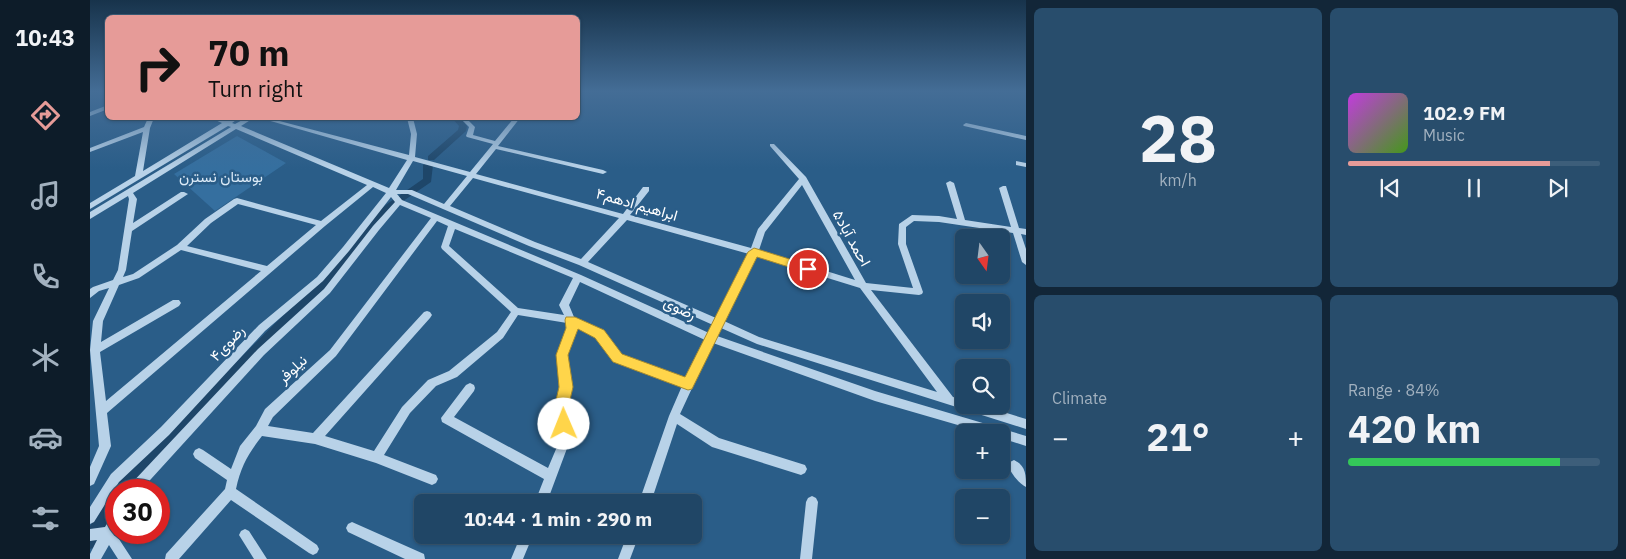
<!DOCTYPE html>
<meta charset="utf-8">
<style>
:root{--surface:#204666;--page:#284d6c;--text:#f1f3f6;--muted:#a2b1bf;--line:#3d5e7a;--accent:#e69b98}
body{margin:0;font-family:"IBM Plex Sans",Vazirmatn,sans-serif;background:var(--page);color:var(--text);height:100vh;display:flex;flex-direction:column;font-size:19px;white-space:nowrap}
*{box-sizing:border-box;margin:0}
p{font-size:16px;color:var(--muted)}
.icon{flex:none;width:28px;height:28px;fill:none;stroke:currentColor;stroke-width:2;stroke-linecap:round;stroke-linejoin:round}
.map{position:relative;flex:1;overflow:hidden}
.sheet{display:flex;flex-direction:column;gap:8px;padding:8px;background:#122638;width:600px}
.sheet>*{flex:none}
.hud{position:absolute;left:15px;top:15px;width:475px;height:105px;border-radius:8px;box-shadow:0 1px 4px #0004,0 0 0 1px var(--line);background:#e69b98;color:#111;overflow:hidden}
.needle{width:32px;rotate:166deg}
.tools{position:absolute;left:865px;top:229px;display:grid;gap:10px}
.tools a{display:grid;place-items:center;width:55px;height:55px;border-radius:8px;background:var(--surface);box-shadow:0 1px 4px #0004,0 0 0 1px var(--line);font-size:25px}
.speed{position:absolute;left:15px;top:479px;display:flex;gap:10px;font-size:25px;font-weight:700;text-align:center}
.speed>*{display:grid;place-content:center;width:65px;height:65px;border-radius:50%;background:var(--surface);box-shadow:0 1px 4px #0004,0 0 0 1px var(--line);line-height:1}
.speed .limit{border:8px solid #d22;background:#fff;color:#111}
.pin{position:absolute;display:grid;place-items:center;width:42px;height:42px;color:#fff;margin:-21px;border:2px solid #fff;border-radius:50%;box-shadow:0 1px 5px #0007}
.me{position:absolute;width:55px;margin:-28px;rotate:359deg;stroke-linejoin:round;filter:drop-shadow(0 0 4px #0008)}
.turn{display:flex;align-items:center;gap:18px;height:105px;padding:0 20px;font-size:22px}
.turn .icon{width:65px;height:65px;stroke-width:2.5}
.turn b{display:block;font-size:35px;line-height:42px}
.big{font-size:38px;font-weight:800;line-height:1.1}
.sheet .tile{flex:1;display:flex;flex-direction:column;justify-content:center;gap:8px;min-width:0;padding:0 18px;border-radius:8px;background:var(--page)}
.sheet .dial{align-items:center;gap:0}
.dial b{font-size:65px;line-height:1}
.song{display:flex;align-items:center;gap:15px}
.cover{width:60px;height:60px;border-radius:8px;background:linear-gradient(135deg,hsl(290 70% 55%),hsl(100 70% 35%))}
.played{height:5px;border-radius:2px;background:linear-gradient(90deg,var(--accent) 80%,var(--line) 80%)}
.keys{display:flex;justify-content:space-around;direction:ltr}
.heat{display:flex;justify-content:space-between;align-items:center;font-size:28px;direction:ltr}
.charge{height:8px;border-radius:4px;background:linear-gradient(90deg,#34c759 84%,var(--line) 0)}
.sheet .tiles{flex:1;display:grid;gap:8px;grid-template-columns:repeat(2,1fr)}
.trip{position:absolute;left:324px;top:494px;width:288px;height:50px;border-radius:8px;background:var(--surface);box-shadow:0 1px 4px #0004,0 0 0 1px var(--line);font-weight:800;line-height:50px;text-align:center}
main{display:flex;flex:1;min-height:0}
.tabs{display:flex;flex-direction:column;width:90px;justify-content:space-around;align-items:center;background:#0d1c29;color:var(--muted)}
.tabs .icon{width:35px;height:35px}
.tabs .current{color:var(--accent)}
.tabs b{font-size:22px;color:var(--text)}
.map>svg:first-child{display:block}
.green{fill:#356f9f}
.lines{fill:none;stroke-linecap:round;stroke-linejoin:round}
.canal{fill:#1e4669;fill-rule:evenodd}
.minor{fill:#b8d2e8;fill-rule:evenodd}
.route{fill:#ffd54a;stroke:#a68a30}
.labels{text-anchor:middle;dominant-baseline:central;stroke-width:5;stroke-linejoin:round;paint-order:stroke}
.park-label{font-size:15px;fill:#dbeaf7;stroke:#2a5d88}
.street-label{font-size:15px;fill:#fff;stroke:#2a5d88}
</style>
<main>
<nav class="tabs">
<b>10:43</b>
<svg class="icon current" aria-label="directions" viewBox="0 0 24 24"><path d="M12 3l9 9-9 9-9-9zM9 14v-3h6M13 9l2 2-2 2"/></svg>
<svg class="icon" aria-label="music" viewBox="0 0 24 24"><path d="M9 18V5l10-2v13"/><circle cx="6" cy="18" r="3"/><circle cx="16" cy="16" r="3"/></svg>
<svg class="icon" aria-label="phone" viewBox="0 0 24 24"><path d="M5 4h4l2 5-3 2q2 4 5 5l2-3 5 2v4C11 20 4 13 5 4z"/></svg>
<svg class="icon" aria-label="climate" viewBox="0 0 24 24"><path d="M12 3v18M4 7l16 10M4 17L20 7"/></svg>
<svg class="icon" aria-label="car" viewBox="0 0 24 24"><path d="M5 17H2v-5l4-1 3-4h7l3 4 3 1v5h-3M9 17h6M6 11h13"/><circle cx="7" cy="17" r="2"/><circle cx="17" cy="17" r="2"/></svg>
<svg class="icon" aria-label="filters" viewBox="0 0 24 24"><path d="M4 7h16M4 17h16"/><circle cx="9" cy="7" r="2"/><circle cx="15" cy="17" r="2"/></svg>
</nav>
<div class="map">
<svg width="936" height="559" viewBox="0 0 936 559">
<rect width="100%" height="100%" fill="#2a5d88"/>
<path class="green" d="M147 136 196 163 125 211 84 174Z"/>
<g class="lines">
<path class="canal" d="M362 118H370L377 126 376 131 344 160H338V156L368 130 369 126Z
M338 162 343 165 341 182 303 208 287 223 237 286 40 490H26V511L6 547 0 549V526L32 475 229 280 279 219 297 204 333 179V165Z"/>
<path class="minor" d="M18 105V109L0 116V112Z
M58 118H64L60 128 53 171 132 123 123 119 122 118H129L137 121 142 118H149L142 123 145 124 156 118H163L162 119 151 126 299 188 317 160 170 118H178L319 155 321 134 317 118H323L327 134 325 157 380 172 403 144 377 137 376 136 379 127 370 118H376L385 127 383 135 405 141 424 118H430L408 146 513 170 517 172 513 174 406 149 386 174 533 214 553 187H559V191L540 215 661 248 668 229 709 179 680 146V144H684L716 177 776 283 823 288 808 244 809 224 822 215 849 216 867 219 856 183 860 181 864 183 875 220 921 227 909 188 913 186H916L929 228 936 229V235L931 234 936 249V265L932 262 923 233 849 222 824 221 816 227V244L833 292 832 294 829 295 781 290 863 397 874 400V405H891L936 419V429L667 344 631 328 627 336 785 391 936 436V446L911 438V432H892L785 401 623 343 590 414 629 438 715 465 717 469 715 473 711 475 622 447 587 424 561 502H549L579 416 592 386 525 361 506 337 487 327 477 355 481 387 475 413 482 435 457 502H445L454 479 352 422 351 418 376 385 380 383 384 385 385 388 384 391 364 417 458 468 472 435 465 413 471 387 467 355 477 328V323L428 315 413 338 367 377 346 386 320 413 294 455 346 475 348 479 346 483 342 485 286 463 225 444 172 436C158 454 151 466 146 489L227 545 229 549 227 553 223 555 219 553 141 500 89 559H75L76 554 135 489 137 480 105 458 103 454 105 450 109 448 113 450 141 469 150 446 166 426 175 409 240 350 341 218 310 205 289 230 240 293 174 355 51 490H37L39 486 168 349 234 289 283 226 305 202 301 197 259 251 233 281 175 331 79 435 29 482 4 522 0 524V507L21 474 71 427 169 325 227 277 253 247 296 193 283 187 235 226 17 413 21 446 4 484 0 486V467L9 446 0 350 3 321 19 288 9 291 0 298V289L3 287 23 280 28 270 39 199 38 196 0 219V212L141 127 138 126 0 209V203L45 176 53 132 0 152V148L54 127ZM146 129 277 185 231 221 147 198 144 199 115 219 87 245 43 274 33 277 36 270 42 231 98 194 94 192H91L43 223 47 199 43 193ZM323 161 377 176 354 204 322 190H306ZM383 178 529 218 491 259 445 242 360 206ZM712 185 765 280 669 250 675 232ZM307 194H318L439 246 489 265 623 325 619 333 491 275 312 200ZM148 204 226 225 177 266 97 246 121 223ZM537 220 659 254 626 318 498 262ZM347 221 358 226 351 247 352 249 421 312 407 332 359 371 338 380 312 407 284 451 235 436 340 318 342 315 340 312 337 311 334 312 223 433 178 426 183 417 246 356ZM365 229 483 278 469 305 474 315 428 308 359 246ZM91 250 171 271 16 401 10 352 89 306 91 303 89 300H83L11 342 13 321 29 285 49 278ZM666 256 770 288 847 392 669 337 634 321ZM490 282 615 340 596 378 531 355 512 331 484 317 479 305Z
M262 118H305C298 122 269 122 262 118Z
M876 123 936 136V140L874 126 873 125Z
M926 161 936 163V167L926 165Z
M924 460C936 466 936 475 936 487 929 484 921 473 918 466L920 462Z
M722 496 726 498 728 502 722 559H710L716 502 718 498Z
M26 513 25 533 42 559H28L19 545 11 559H0V554L7 540 0 541V529L15 527 22 515Z
M262 522 334 554 335 559H315L258 532 256 528 258 524Z
M155 529 159 531 177 559H164L149 535 151 531Z
M431 535H443L433 559H421Z
M537 535H549L540 559H528Z"/>
</g>
<linearGradient id="sky" x2="0" y2="1"><stop stop-color="#17334b"/><stop offset="0.54" stop-color="#446d96"/><stop offset="1" stop-color="#446d96" stop-opacity="0"/></linearGradient>
<rect width="936" height="169" fill="url(#sky)"/>
<path class="route" d="M664 248 722 266 724 269 718 273 667 257 602 389 598 390 523 362 505 338 488 329 478 355 483 387 477 413 481 424 478 429 474 431 469 429 463 413 469 387 466 355 476 328 475 320 476 317H485L514 330 532 354 595 377 658 252Z"/>
<g class="labels">
<g class="park-label">
<text x="131" y="176">بوستان نسترن</text>
</g>
<g class="street-label">
<text transform="translate(547 204) rotate(16)">ابراهیم ادهم۴</text>
<text transform="translate(762 238) rotate(61)">احمد آباد۵</text>
<text transform="translate(590 308) rotate(25)">رضوی</text>
<text transform="translate(137 343) rotate(-47)">رضوی۴</text>
<text transform="translate(202 369) rotate(-43)">نیلوفر</text>
</g>
</g>
</svg>
<div class="tools">
<a><svg class="needle" viewBox="-14 -14 28 28"><path d="M0-13l5 13h-10z" fill="#e53935"/><path d="M0 13l5-13h-10z" fill="#a2b1bf"/></svg></a>
<a><svg class="icon" aria-label="sound" viewBox="0 0 24 24"><path d="M4 9h4l5-4v14l-5-4H4zM17 9q2 3 0 6"/></svg></a>
<a><svg class="icon" aria-label="search" viewBox="0 0 24 24"><circle cx="10" cy="10" r="6"/><path d="M15 15l6 6"/></svg></a>
<a>+</a>
<a>−</a>
</div>
<div class="speed"><div class="limit">30</div></div>
<div class="pin" style="left:718px;top:269px;background:#d93025"><svg class="icon" aria-label="arrive" viewBox="0 0 24 24"><path d="M6 21V4h12l-3 4 3 4H6"/></svg></div>
<svg class="me" style="left:474px;top:424px" viewBox="-20 -20 40 40"><circle r="19" fill="#fff"/><path d="M0-13L10 11 0 6-10 11z" fill="#ffd54a"/></svg>
<div class="trip">10:44 · 1 min · 290 m</div>
<div class="hud">
<div class="turn"><svg class="icon" aria-label="right" viewBox="0 0 24 24"><path d="M7 20v-9h11M14 6l5 5-5 5"/></svg><div><b>70 m</b>Turn right</div></div>
</div>
</div>
<section class="sheet">
<div class="tiles">
<div class="tile dial"><b>28</b><p>km/h</p></div>
<div class="tile">
<div class="song"><i class="cover"></i><div><b>102.9 FM</b><p>Music</p></div></div>
<div class="played"></div>
<div class="keys"><svg class="icon" aria-label="previous" viewBox="0 0 24 24"><path d="M18 5L8 12l10 7zM5 5v14"/></svg><svg class="icon" aria-label="pause" viewBox="0 0 24 24"><path d="M8 5v14M16 5v14"/></svg><svg class="icon" aria-label="next" viewBox="0 0 24 24"><path d="M6 5l10 7-10 7zM19 5v14"/></svg></div>
</div>
<div class="tile"><p>Climate</p>
<div class="heat"><a>−</a><b class="big">21°</b><a>+</a></div>
</div>
<div class="tile"><p>Range · 84%</p><b class="big">420 km</b><div class="charge"></div></div>
</div>
</section>
</main>
